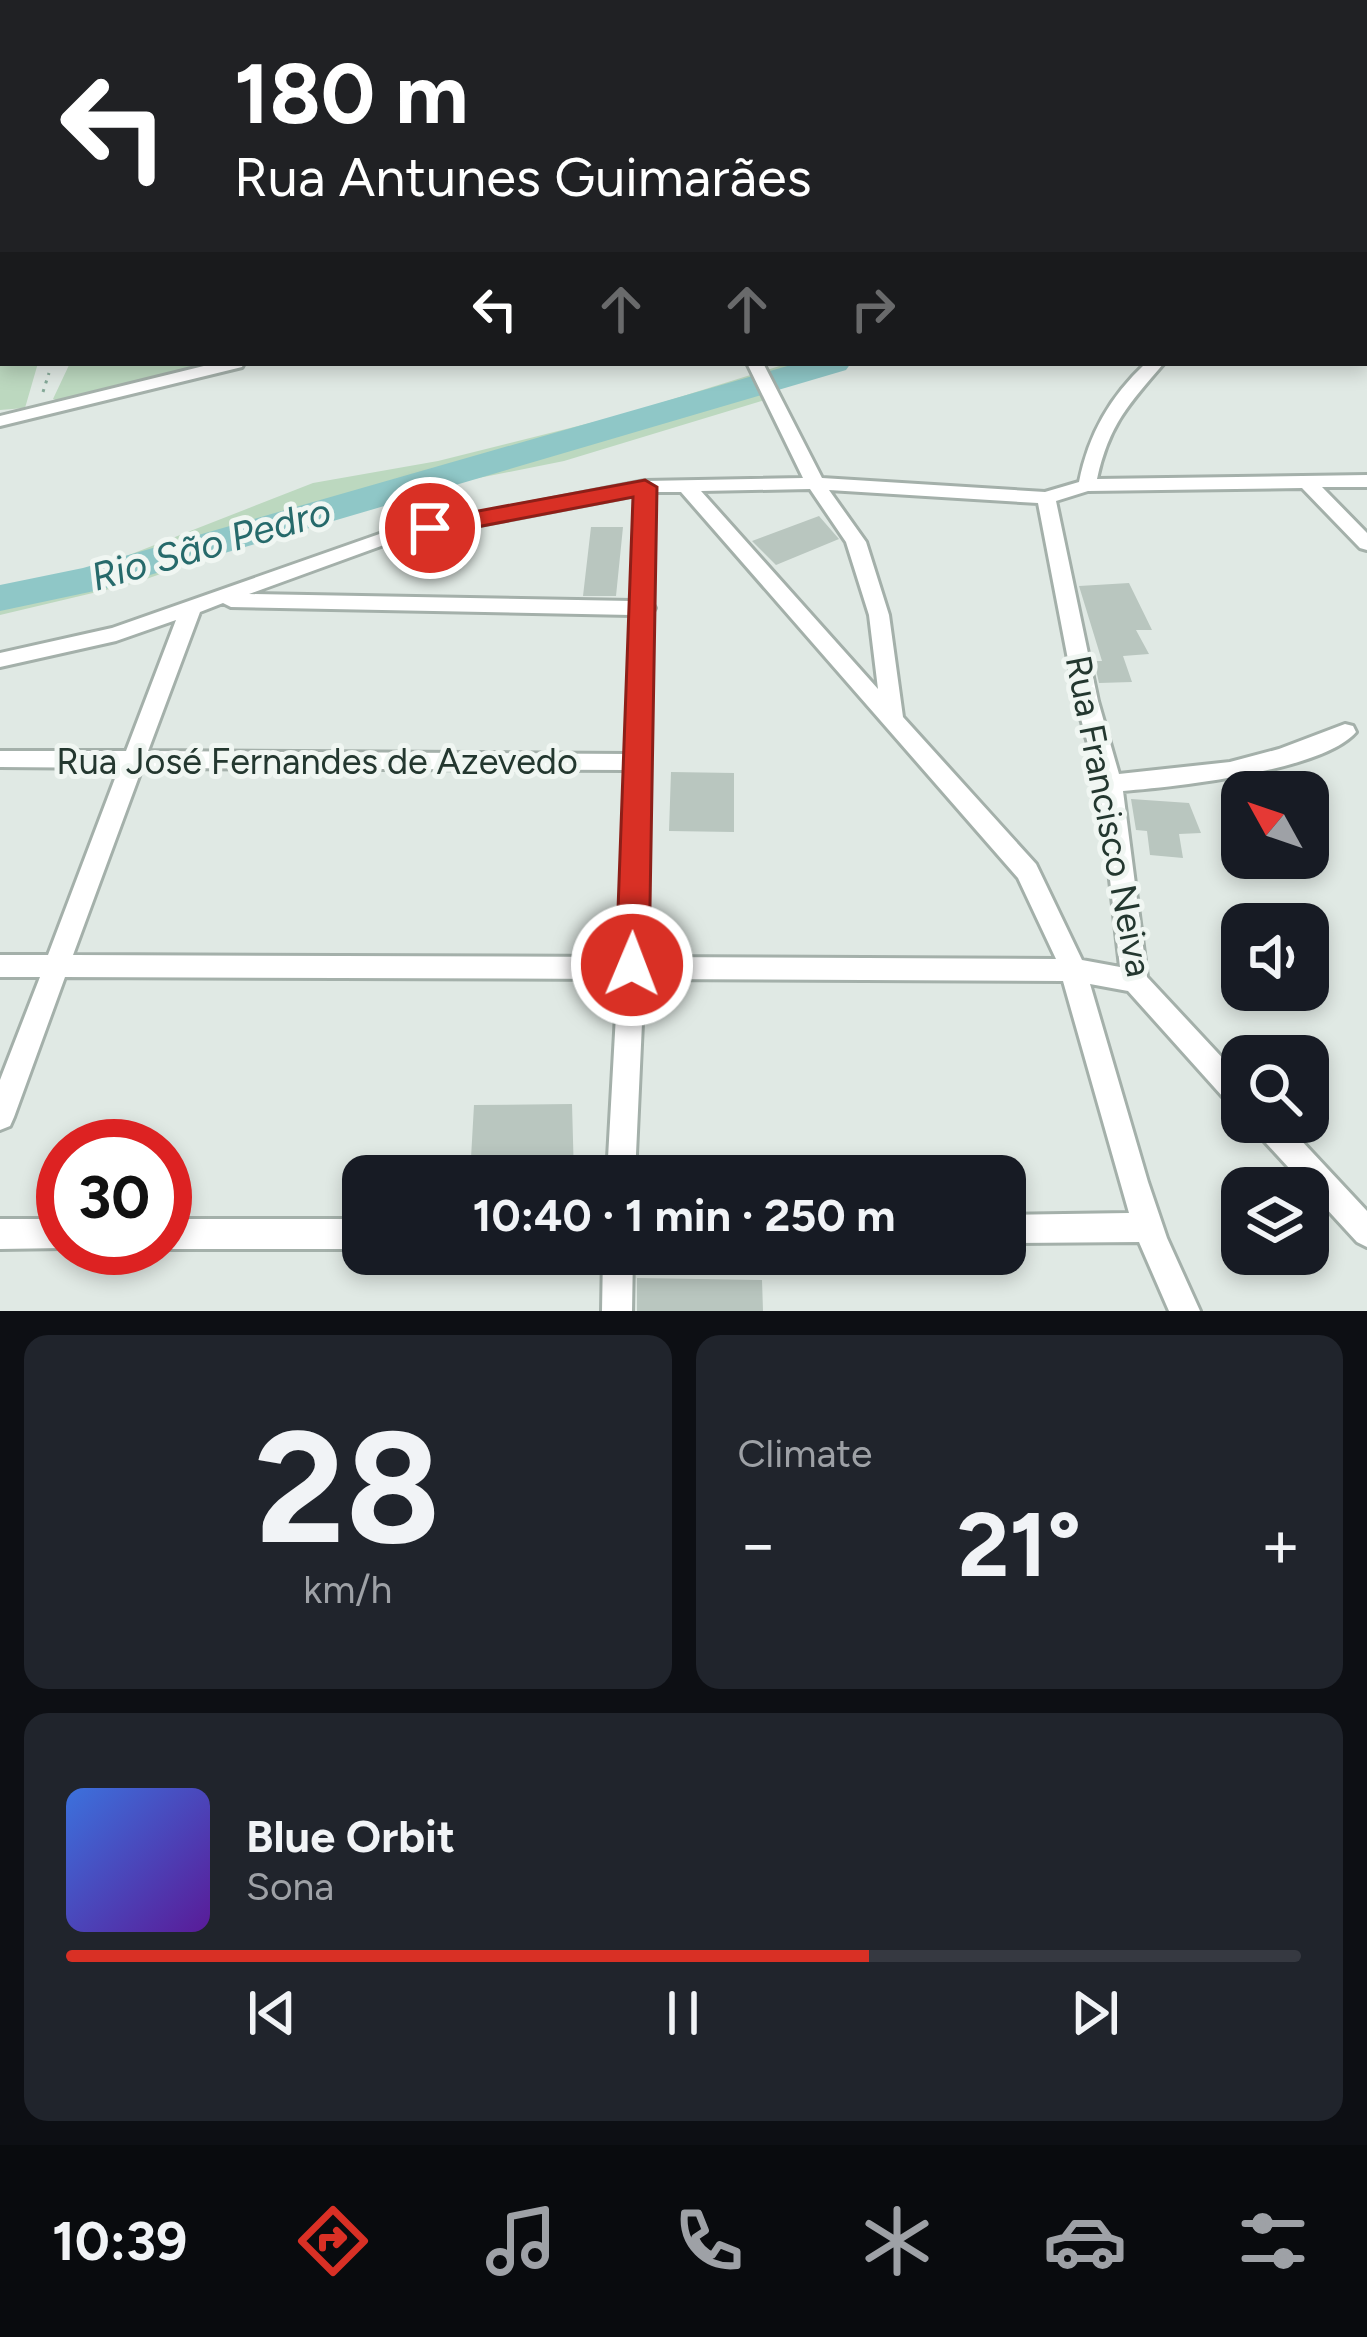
<!DOCTYPE html>
<meta charset="utf-8">
<style>
:root{--surface:#171b24;--page:#20242c;--text:#f1f3f6;--muted:#9ea1a6;--line:#363941;--accent:#d93025}
body{margin:0;font-family:Figtree,sans-serif;background:var(--page);color:var(--text);height:100vh;display:flex;flex-direction:column;font-size:45px;white-space:nowrap}
*{box-sizing:border-box;margin:0}
p{font-size:39px;color:var(--muted)}
.icon{flex:none;width:66px;height:66px;fill:none;stroke:currentColor;stroke-width:2;stroke-linecap:round;stroke-linejoin:round}
.map{position:relative;height:1311px;overflow:hidden}
.side{display:flex;flex-direction:column;gap:24px;padding:24px;background:#0d0f14;flex:1}
.side>*{flex:none}
.hud{position:absolute;left:0px;top:0px;width:1368px;height:366px;box-shadow:0 6px 18px #0003;background:#202124;color:#fff;overflow:hidden}
.needle{width:78px;rotate:310deg}
.buttons{position:absolute;left:1221px;top:771px;display:grid;gap:24px}
.buttons a{display:grid;place-items:center;width:108px;height:108px;border-radius:24px;background:var(--surface);box-shadow:0 6px 18px #0003;font-size:60px}
.speed{position:absolute;left:36px;top:1119px;display:flex;gap:24px;font-size:60px;font-weight:700;text-align:center}
.speed>*{display:grid;place-content:center;width:156px;height:156px;border-radius:50%;background:var(--surface);box-shadow:0 6px 18px #0003;line-height:1}
.speed .limit{border:18px solid #d22;background:#fff;color:#111}
.pin{position:absolute;display:grid;place-items:center;width:102px;height:102px;color:#fff;margin:-51px;border:6px solid #fff;border-radius:50%;box-shadow:0 3px 12px #0007}
.me{position:absolute;width:132px;margin:-66px;rotate:1deg;stroke-linejoin:round;filter:drop-shadow(0 0 9px #0008)}
.turn{display:flex;align-items:center;gap:42px;height:252px;padding:0 36px;font-size:54px}
.turn .icon{width:156px;height:156px;stroke-width:2.5}
.turn b{display:block;font-size:84px;line-height:102px}
.lanes{display:flex;align-items:center;height:114px;padding:0 36px;background:#0003;justify-content:center;gap:60px;direction:ltr}
.lanes .off{opacity:.35}
.big{font-size:90px;font-weight:700;line-height:1.1}
.side .tile{flex:1;display:flex;flex-direction:column;justify-content:center;gap:18px;min-width:0;padding:0 42px;border-radius:24px;background:var(--page)}
.side .dial{align-items:center;gap:0}
.dial b{font-size:156px;line-height:1}
.song{display:flex;align-items:center;gap:36px}
.cover{width:144px;height:144px;border-radius:18px;background:linear-gradient(135deg,hsl(220 70% 55%),hsl(270 70% 35%))}
.played{height:12px;border-radius:6px;background:linear-gradient(90deg,var(--accent) 65%,var(--line) 65%)}
.keys{display:flex;justify-content:space-around;direction:ltr}
.heat{display:flex;justify-content:space-between;align-items:center;font-size:66px;direction:ltr}
.side .tiles{flex:1;display:grid;gap:24px;grid-template-columns:1fr 1fr}
.tile:last-child{grid-column:span 2}
.trip{position:absolute;left:342px;top:1155px;width:684px;height:120px;border-radius:24px;background:var(--surface);box-shadow:0 6px 18px #0003;font-weight:700;line-height:120px;text-align:center}
.tab-bar{display:flex;height:192px;justify-content:space-around;align-items:center;background:#090b0e;color:var(--muted)}
.tab-bar .icon{width:84px;height:84px}
.tab-bar .active{color:var(--accent)}
.tab-bar b{font-size:54px;color:var(--text)}
.map>svg:first-child{display:block}
.green{fill:#bcd8bf}
.lines{fill:none;stroke-linecap:round;stroke-linejoin:round}
.stream{stroke:#8fc7c7;stroke-width:4.5}
.river{fill:#8fc7c7;fill-rule:evenodd}
.building{fill:#b9c6bf}
.street-casing{stroke:#a4b0aa;stroke-width:6}
.highway-casing{stroke:#bdc3c1;stroke-width:6}
.path{stroke:#85a998;stroke-width:3;stroke-dasharray:3 6;stroke-linecap:butt}
.street{fill:#fff;fill-rule:evenodd}
.highway{fill:#33604f;fill-rule:evenodd}
.route{fill:#d93025;stroke:#8d1f18;stroke-width:3}
.labels{text-anchor:middle;dominant-baseline:central;stroke-width:10;stroke-linejoin:round;paint-order:stroke}
.street-label{font-size:36px;fill:#23372f;stroke:#f0f6f2}
.water-label{font-size:39px;font-style:italic;fill:#266a6b;stroke:#f0f6f2}
</style>
<div class="map">
<svg width="1367" height="1311" viewBox="0 0 1367 1311">
<rect width="100%" height="100%" fill="#e0e9e4"/>
<path class="green" d="M0 293 3 363H38L25 408 0 410Z
M70 363H202L203 367 63 402 53 399Z
M789 363H834L755 386 765 400 564 461 373 499 135 583 0 615V587L60 582 313 483 438 461 622 415Z"/>
<g class="lines">
<path class="stream" d="M849 3 866 0"/>
<path class="river" d="M949 0H974L976 3H951Z
M798 363H851L846 370 99 590 0 611V585L83 568Z"/>
</g>
<path class="building" d="M819 516 839 539 776 565 752 541Z
M591 527H623L616 596H583Z
M1129 583 1152 630H1136L1149 654 1123 656 1132 682 1099 683 1094 661H1102L1079 586Z
M671 772 734 773V832L669 831Z
M1131 799 1189 803 1201 833 1179 834 1183 858 1150 855 1147 831 1136 830Z
M572 1104 574 1176H470L474 1105Z
M637 1278 762 1280 763 1311H637Z"/>
<g class="lines">
<defs>
<path id="street" d="M862 0H876L879 3H865Z
M1365 107H1367V115H1365Z
M1365 191H1367V199H1365Z
M0 279 3 280V290L0 289Z
M1365 318H1367V328H1365Z
M216 363H244L242 367 0 426V416Z
M747 363H763L822 478 1045 492 1079 482C1089 433 1110 397 1146 363H1164C1129 404 1109 424 1097 479L1367 475V487H1322L1367 533V550L1360 548 1302 488 1088 491 1056 501 1098 701 1119 774 1230 762 1279 749 1345 724 1353 726 1356 732C1323 771 1174 787 1123 791L1147 977 1242 1079V1111L1232 1107 1128 991 1090 984 1148 1182 1167 1238 1200 1311H1169L1139 1242 1005 1243V1215L1129 1213 1063 981 644 979 635 1176H607L618 979 65 977 14 1117 10 1126 0 1130V1080L40 977H0V955H48L119 768 0 767V751H126L176 620 116 641 0 667V653L112 628 388 531 645 481 803 478ZM810 489 846 542 869 615 878 689 701 491ZM829 490 1038 503 1076 701 1099 783 1120 967 1082 960 1036 864 903 717 889 615 866 542ZM654 492H681L1018 878 1056 959 645 957 652 613 655 608 652 603ZM636 495 632 601 249 594 392 542ZM223 603 231 607 631 615 627 754 148 751 200 612ZM142 768 626 770 619 957 73 955Z
M1251 1122H1284L1367 1211V1247L1357 1242 1255 1131Z
M0 1219H63L64 1248 0 1249Z
M165 1219H363V1249H165Z
M603 1254H633L632 1311H602Z"/>
<path id="highway" d="M1299 0H1330L1332 3H1301Z
M1365 7H1367V19H1365Z"/>
</defs>
<use href="#street" class="street-casing"/>
<use href="#highway" class="highway-casing"/>
<path class="path" d="M43 392 49 373"/>
<use href="#street" class="street"/>
<use href="#highway" class="highway"/>
</g>
<path class="route" d="M645 480 657 487 649 965 644 975H621L616 965 633 497 430 536 417 528 430 520Z"/>
<g class="labels">
<g class="street-label">
<text x="317" y="761">Rua José Fernandes de Azevedo</text>
<text transform="translate(1109 816) rotate(79)">Rua Francisco Neiva</text>
</g>
<g class="water-label">
<text transform="translate(211 544) rotate(-16)">Rio São Pedro</text>
</g>
</g>
</svg>
<div class="buttons">
<a><svg class="needle" viewBox="-14 -14 28 28"><path d="M0-13l5 13h-10z" fill="#e53935"/><path d="M0 13l5-13h-10z" fill="#9ea1a6"/></svg></a>
<a><svg class="icon" aria-label="sound" viewBox="0 0 24 24"><path d="M4 9h4l5-4v14l-5-4H4zM17 9q2 3 0 6"/></svg></a>
<a><svg class="icon" aria-label="search" viewBox="0 0 24 24"><circle cx="10" cy="10" r="6"/><path d="M15 15l6 6"/></svg></a>
<a><svg class="icon" aria-label="layers" viewBox="0 0 24 24"><path d="M12 4l9 5-9 5-9-5zM3 14l9 5 9-5"/></svg></a>
</div>
<div class="speed"><div class="limit">30</div></div>
<div class="pin" style="left:430px;top:528px;background:#d93025"><svg class="icon" aria-label="arrive" viewBox="0 0 24 24"><path d="M6 21V4h12l-3 4 3 4H6"/></svg></div>
<svg class="me" style="left:632px;top:965px" viewBox="-20 -20 40 40"><circle r="17" fill="#d93025" stroke="#fff" stroke-width="3"/><path d="M0-11L8 9 0 5-8 9z" fill="#fff"/></svg>
<div class="trip">10:40 · 1 min · 250 m</div>
<div class="hud">
<div class="turn"><svg class="icon" aria-label="left" viewBox="0 0 24 24"><path d="M17 20v-9H6M10 6l-5 5 5 5"/></svg><div><b>180 m</b>Rua Antunes Guimarães</div></div>
<div class="lanes"><svg class="icon" aria-label="left" viewBox="0 0 24 24"><path d="M17 20v-9H6M10 6l-5 5 5 5"/></svg><svg class="icon off" aria-label="ahead" viewBox="0 0 24 24"><path d="M12 20V5M6 11l6-6 6 6"/></svg><svg class="icon off" aria-label="ahead" viewBox="0 0 24 24"><path d="M12 20V5M6 11l6-6 6 6"/></svg><svg class="icon off" aria-label="right" viewBox="0 0 24 24"><path d="M7 20v-9h11M14 6l5 5-5 5"/></svg></div>
</div>
</div>
<section class="side">
<div class="tiles">
<div class="tile dial"><b>28</b><p>km/h</p></div>
<div class="tile"><p>Climate</p>
<div class="heat"><a>−</a><b class="big">21°</b><a>+</a></div>
</div>
<div class="tile">
<div class="song"><i class="cover"></i><div><b>Blue Orbit</b><p>Sona</p></div></div>
<div class="played"></div>
<div class="keys"><svg class="icon" aria-label="previous" viewBox="0 0 24 24"><path d="M18 5L8 12l10 7zM5 5v14"/></svg><svg class="icon" aria-label="pause" viewBox="0 0 24 24"><path d="M8 5v14M16 5v14"/></svg><svg class="icon" aria-label="next" viewBox="0 0 24 24"><path d="M6 5l10 7-10 7zM19 5v14"/></svg></div>
</div>
</div>
</section>
<nav class="tab-bar">
<b>10:39</b>
<svg class="icon active" aria-label="directions" viewBox="0 0 24 24"><path d="M12 3l9 9-9 9-9-9zM9 14v-3h6M13 9l2 2-2 2"/></svg>
<svg class="icon" aria-label="music" viewBox="0 0 24 24"><path d="M9 18V5l10-2v13"/><circle cx="6" cy="18" r="3"/><circle cx="16" cy="16" r="3"/></svg>
<svg class="icon" aria-label="phone" viewBox="0 0 24 24"><path d="M5 4h4l2 5-3 2q2 4 5 5l2-3 5 2v4C11 20 4 13 5 4z"/></svg>
<svg class="icon" aria-label="climate" viewBox="0 0 24 24"><path d="M12 3v18M4 7l16 10M4 17L20 7"/></svg>
<svg class="icon" aria-label="car" viewBox="0 0 24 24"><path d="M5 17H2v-5l4-1 3-4h7l3 4 3 1v5h-3M9 17h6M6 11h13"/><circle cx="7" cy="17" r="2"/><circle cx="17" cy="17" r="2"/></svg>
<svg class="icon" aria-label="filters" viewBox="0 0 24 24"><path d="M4 7h16M4 17h16"/><circle cx="9" cy="7" r="2"/><circle cx="15" cy="17" r="2"/></svg>
</nav>
